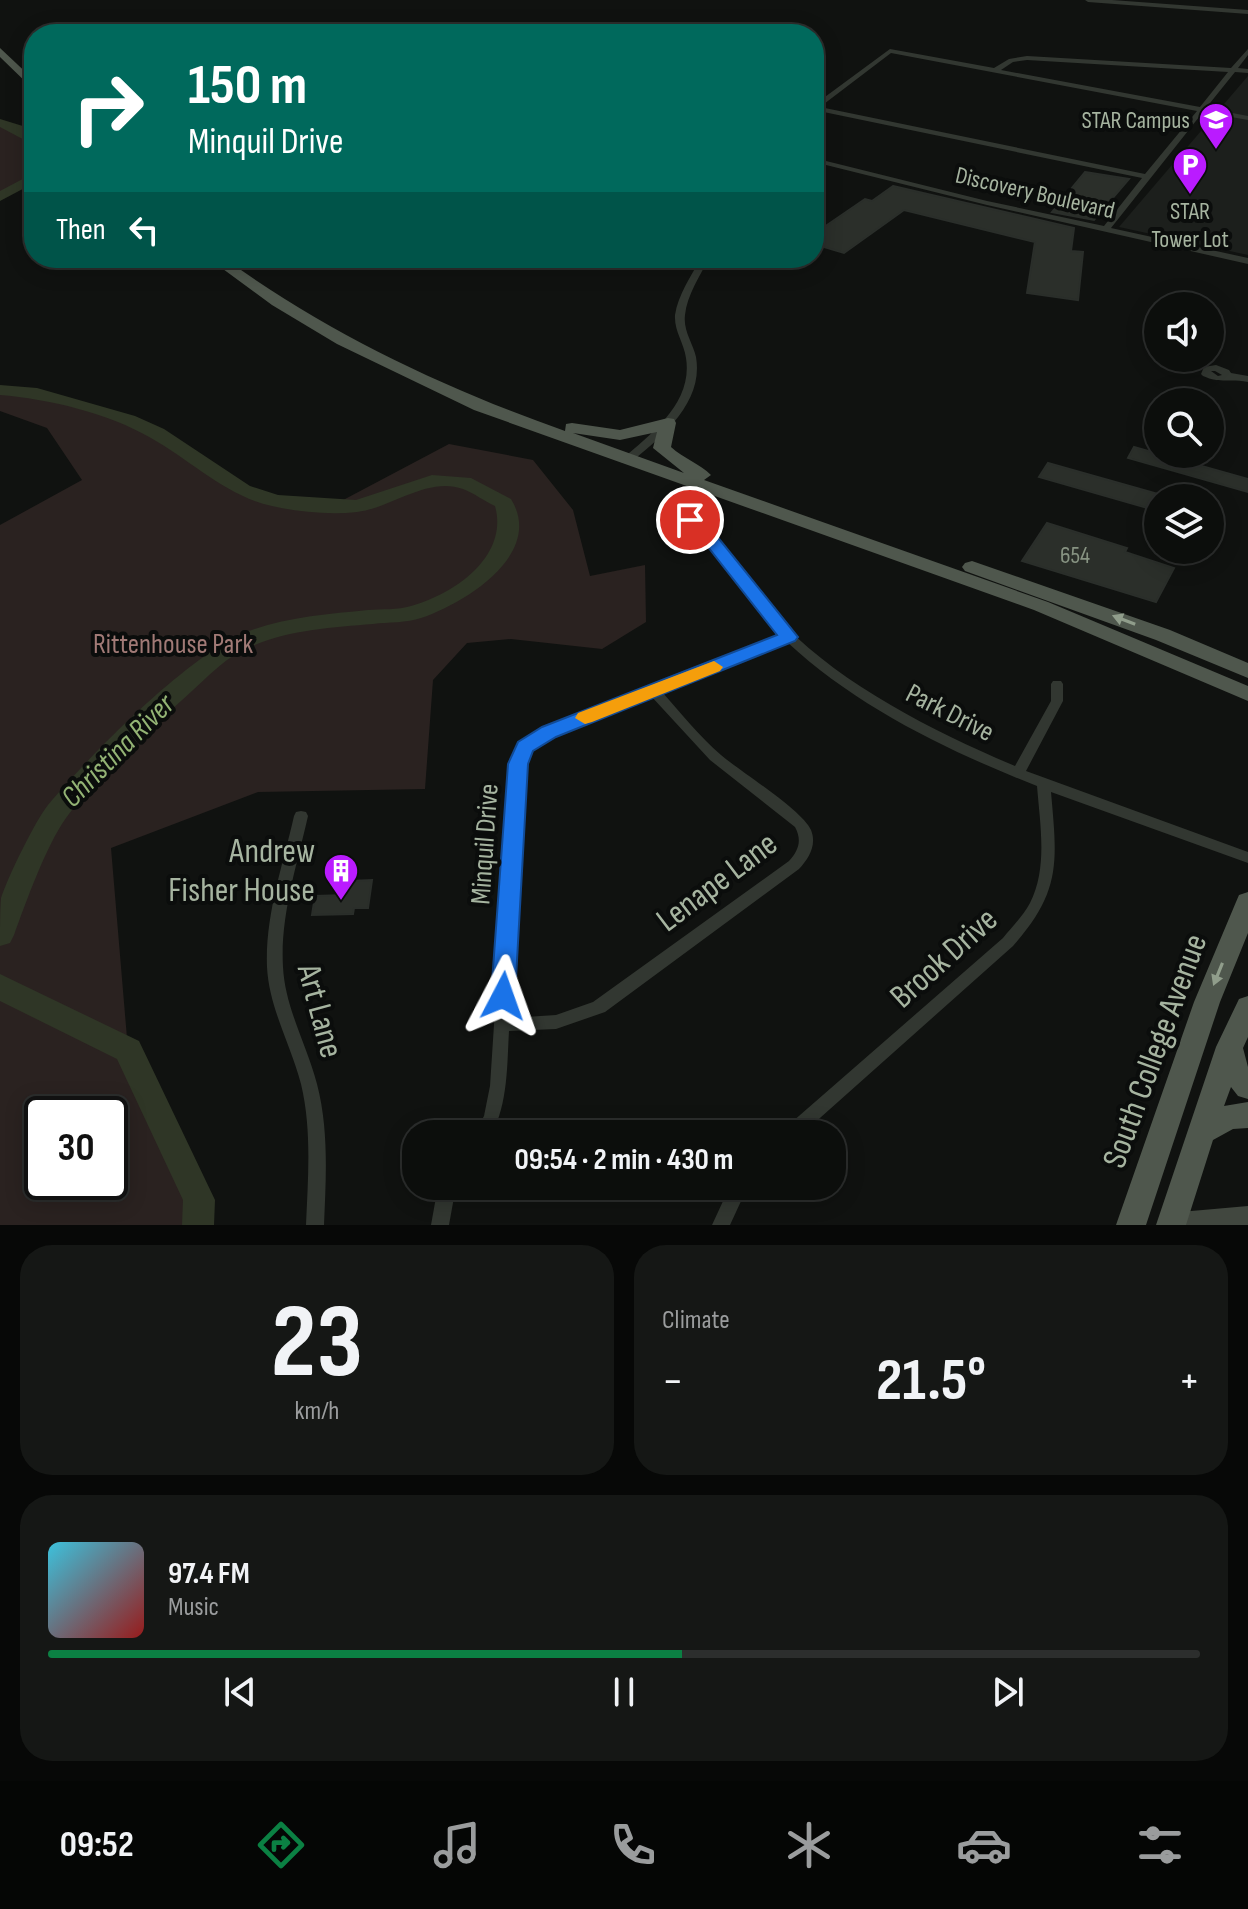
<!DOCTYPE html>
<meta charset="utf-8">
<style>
:root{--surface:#0c0e0c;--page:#151715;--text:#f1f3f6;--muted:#9a9c9d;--line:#2c2e2d;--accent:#0b8043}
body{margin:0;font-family:"Sofia Sans Condensed",sans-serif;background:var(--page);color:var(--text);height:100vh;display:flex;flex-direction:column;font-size:30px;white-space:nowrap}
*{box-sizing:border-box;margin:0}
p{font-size:26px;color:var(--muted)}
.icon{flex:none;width:44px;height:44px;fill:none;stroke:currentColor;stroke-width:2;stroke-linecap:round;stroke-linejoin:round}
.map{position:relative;height:1225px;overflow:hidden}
.side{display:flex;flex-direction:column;gap:20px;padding:20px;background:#070807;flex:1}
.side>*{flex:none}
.guide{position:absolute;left:24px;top:24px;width:800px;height:244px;border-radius:32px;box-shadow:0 4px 20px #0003,0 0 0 2px var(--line);background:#00695c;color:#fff;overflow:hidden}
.fabs{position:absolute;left:1144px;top:292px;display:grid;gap:16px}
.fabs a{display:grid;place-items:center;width:80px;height:80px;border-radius:50%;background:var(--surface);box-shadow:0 4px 20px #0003,0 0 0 2px var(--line);font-size:40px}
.speed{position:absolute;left:24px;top:1096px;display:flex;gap:16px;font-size:40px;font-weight:700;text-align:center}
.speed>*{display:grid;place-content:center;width:104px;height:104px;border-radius:50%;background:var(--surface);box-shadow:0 4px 20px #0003,0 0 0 2px var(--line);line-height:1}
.speed .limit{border:4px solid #111;border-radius:12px;background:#fff;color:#111}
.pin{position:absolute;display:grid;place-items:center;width:68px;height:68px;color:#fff;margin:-34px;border:4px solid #fff;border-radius:50%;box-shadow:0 2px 8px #0007}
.me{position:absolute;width:88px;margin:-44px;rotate:4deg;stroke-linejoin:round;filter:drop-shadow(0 0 6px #0008)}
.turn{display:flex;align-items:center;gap:28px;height:168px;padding:0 32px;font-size:36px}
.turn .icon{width:104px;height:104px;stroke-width:2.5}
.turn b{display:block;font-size:56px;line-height:68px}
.then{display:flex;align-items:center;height:76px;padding:0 32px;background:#0003;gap:16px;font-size:30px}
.big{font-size:60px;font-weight:700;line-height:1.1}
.side .card{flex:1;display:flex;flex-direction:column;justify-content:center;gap:12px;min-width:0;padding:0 28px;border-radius:32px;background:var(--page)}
.side .dial{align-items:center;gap:0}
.dial b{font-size:104px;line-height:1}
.song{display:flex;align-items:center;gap:24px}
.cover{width:96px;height:96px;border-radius:12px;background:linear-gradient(135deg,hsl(190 70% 55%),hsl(0 70% 35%))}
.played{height:8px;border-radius:4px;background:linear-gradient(90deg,var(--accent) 55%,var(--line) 55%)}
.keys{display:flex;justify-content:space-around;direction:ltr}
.heat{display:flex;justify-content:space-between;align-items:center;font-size:44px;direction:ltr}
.side .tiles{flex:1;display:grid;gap:20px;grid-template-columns:1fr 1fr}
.card:last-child{grid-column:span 2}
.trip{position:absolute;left:402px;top:1120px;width:444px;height:80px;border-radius:32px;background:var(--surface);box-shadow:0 4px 20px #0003,0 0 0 2px var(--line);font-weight:700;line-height:80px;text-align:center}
.tabs{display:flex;height:128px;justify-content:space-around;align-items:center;background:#050605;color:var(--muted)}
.tabs .icon{width:56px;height:56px}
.tabs .current{color:var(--accent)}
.tabs b{font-size:36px;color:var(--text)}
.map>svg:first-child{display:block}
.built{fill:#1c1f1c}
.green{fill:#2a2220;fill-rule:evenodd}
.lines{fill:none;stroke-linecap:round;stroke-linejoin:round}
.river{fill:#2f3626;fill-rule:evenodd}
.building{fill:#2b2f2a;stroke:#2a2e2a;stroke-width:2}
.street{fill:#323731;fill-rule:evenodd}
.secondary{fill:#41473f;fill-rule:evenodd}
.primary{fill:#4f574d;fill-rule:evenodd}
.oneway{fill:#909d8b}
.route{fill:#1a73e8;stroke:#114b97;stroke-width:2}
.slow{fill:#f59e0b}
.labels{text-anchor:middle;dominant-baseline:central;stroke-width:8;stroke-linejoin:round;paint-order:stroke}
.far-poi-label{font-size:24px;fill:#a6b4a0;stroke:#0b0d0c;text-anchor:end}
.far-street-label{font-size:24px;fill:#a6b4a0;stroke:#0b0d0c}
.number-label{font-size:24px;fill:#879382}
.park-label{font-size:28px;fill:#a17a76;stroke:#0b0d0c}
.street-label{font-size:28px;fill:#a6b4a0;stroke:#0b0d0c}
.water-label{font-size:30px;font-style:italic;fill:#93b374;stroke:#0b0d0c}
.near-poi-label{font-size:34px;fill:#a6b4a0;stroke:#0b0d0c;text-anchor:end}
.near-street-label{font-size:34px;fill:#a6b4a0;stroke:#0b0d0c}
</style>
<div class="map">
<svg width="1248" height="1225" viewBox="0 0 1248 1225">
<rect width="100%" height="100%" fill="#101210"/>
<path class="built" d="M1248 76V255L1119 227Z"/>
<path class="green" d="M0 124 21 130 34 149V170L12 193 0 197Z
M0 390 37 393 129 420 157 433 243 490 293 504 330 507 449 444 533 460 573 510 590 576 645 565 646 622 602 649 511 639 467 643 433 680 425 789 258 792 111 848 128 1050 199 1200 198 1225H0V525L82 480 47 428 0 411ZM42 1114H110V1182H42Z"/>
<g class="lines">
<path class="river" d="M0 119 26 127 34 134V145L0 127Z
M34 173V183L0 201V191Z
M0 385 37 388 135 416 164 429 250 486 278 495 356 500 432 475 471 478 511 499C545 554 465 603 421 618 407 623 388 622 373 624 324 628 269 631 227 660 211 672 196 688 181 701 142 737 97 775 66 818 46 846 26 902 14 935L10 943 0 946C0 931 0 911 1 898 8 877 35 821 48 805 90 755 189 654 249 631 286 617 329 614 368 610 382 609 398 610 411 606 455 594 509 556 495 506 484 501 474 493 463 489 428 476 391 508 357 512 330 515 299 512 272 506 226 496 192 461 151 438 108 413 49 399 0 395Z
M0 974 139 1041 215 1200 214 1225H182L183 1200 117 1059 0 1001Z"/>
</g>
<path class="building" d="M1085 172 1129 179 1094 220 1052 212Z
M893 186 1074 228 1071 251 1083 252 1078 300 1027 293 1035 242 904 210 844 253 814 244V234L865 199 872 201Z
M1134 447 1248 479V492L1128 458Z
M1048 463 1158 494V511L1039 477Z
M1047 523 1127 548 1125 552 1174 568 1156 602 1022 561Z
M372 880 368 908H354L353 914 312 915 315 896 348 895 350 881Z"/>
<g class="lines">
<path class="street" d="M1085 0H1112L1248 10V14L1088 2Z
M890 49 994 68 1009 59 1027 56 1231 68 1248 49V55L1238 68 1248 69V73L1235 72 1206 108 1248 116V120L1203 112 1111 228 1248 258V264L987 205 814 162V158L987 201 1104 226 1142 178 814 110V105ZM891 53 1197 111 1145 174 820 107ZM1027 60 1228 72 1200 107 1001 70 1013 62Z
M701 258H709C700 276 687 295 685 315 683 331 693 343 696 357 704 403 661 437 630 463H622L621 461 622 459C653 433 693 402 686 358 684 343 674 331 675 315 678 295 691 276 701 258Z
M1216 365 1229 370 1231 373 1248 376V382C1229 378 1221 384 1203 376L1201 374 1204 367ZM1211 371H1215L1222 375 1218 376Z
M690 517 694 518C730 549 752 592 785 626 845 687 937 733 1015 766L1051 701V684L1053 681H1061L1063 684V701L1026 771 1248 852V863L1051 792C1057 861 1062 891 1013 946L802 1134H781L784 1129 1003 938C1012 927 1023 916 1030 903 1048 868 1040 824 1037 786 948 751 857 707 787 642L662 692C681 713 700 737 721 755 741 772 802 810 811 830 817 845 809 858 799 869L605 1012 556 1029 509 1031C507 1066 508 1102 492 1134H474L484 1116 490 1086 511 764 520 744 544 729 780 636C746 600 723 555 686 522L684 520ZM651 696 710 760 795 827C802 840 799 850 789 861L593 1002 556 1015 510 1018 525 764 531 750 554 735Z
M301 811 306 812 308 816C297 865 280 916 283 967 285 1008 307 1045 317 1084 329 1130 326 1178 324 1225H306C308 1178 312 1130 301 1084 291 1045 269 1008 267 967 265 915 283 865 294 816L296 812Z
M438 1186H456L449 1225H431Z
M730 1186H748L730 1225H712Z"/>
<path class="secondary" d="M1248 1206V1225H1167L1170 1216 1180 1212Z"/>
<path class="primary" d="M0 48 34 80V90L0 57Z
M208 258H224C329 334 444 388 565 431L566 424 572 423 620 430 668 418 674 419 676 423 671 447C683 458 700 464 711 475L704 480 1048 602 1248 686V701L1034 610 474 410 337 344 272 305ZM657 432 653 448 684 473 573 433 620 440Z
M972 561 1170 630 1248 663V678L1156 640 965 571 962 567 965 563Z
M1248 892V933L1220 1002 1146 1225H1116L1194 1002 1236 902 1239 895Z
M1248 996V1037L1243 1048 1248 1067V1099L1238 1096 1231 1087 1224 1106 1248 1102V1128L1233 1129 1213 1140 1186 1225H1156L1216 1047 1239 999Z"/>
</g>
<defs><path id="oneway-solid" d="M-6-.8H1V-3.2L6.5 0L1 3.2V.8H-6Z" transform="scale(2)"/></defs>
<g class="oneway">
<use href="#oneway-solid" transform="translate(1124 620) rotate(-159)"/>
<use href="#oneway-solid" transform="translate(1218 974) rotate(112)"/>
</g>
<path class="route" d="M690 515 716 535 798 637 795 641 556 737 533 751 528 764 515 996 511 1003 503 1005 495 1003 491 996 508 764 518 742 542 727 777 635 704 542 684 524V517Z"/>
<path class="slow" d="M714 661 723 667 720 671 592 722 585 724 575 718 578 713Z"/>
<defs>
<symbol id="university-pin" viewBox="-11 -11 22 30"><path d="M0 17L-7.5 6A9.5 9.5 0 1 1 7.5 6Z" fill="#ba1bff" stroke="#0b0d0c"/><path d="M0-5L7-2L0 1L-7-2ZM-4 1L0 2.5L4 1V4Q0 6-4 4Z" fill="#fff"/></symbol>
<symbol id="parking-pin" viewBox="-11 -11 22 30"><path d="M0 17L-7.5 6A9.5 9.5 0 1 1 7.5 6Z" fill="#ba1bff" stroke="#0b0d0c"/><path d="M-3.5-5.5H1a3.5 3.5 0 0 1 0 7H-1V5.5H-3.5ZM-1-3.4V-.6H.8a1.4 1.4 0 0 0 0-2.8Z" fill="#fff"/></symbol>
<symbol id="building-pin" viewBox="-11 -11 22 30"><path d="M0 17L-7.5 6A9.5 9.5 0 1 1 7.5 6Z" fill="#ba1bff" stroke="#0b0d0c"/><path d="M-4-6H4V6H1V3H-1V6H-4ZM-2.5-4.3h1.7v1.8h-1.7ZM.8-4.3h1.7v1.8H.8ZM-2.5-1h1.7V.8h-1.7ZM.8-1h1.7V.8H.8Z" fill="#fff"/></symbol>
</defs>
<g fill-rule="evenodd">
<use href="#university-pin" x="1196" y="100" width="40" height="54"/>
<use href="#parking-pin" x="1170" y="145" width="40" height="54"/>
<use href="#building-pin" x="321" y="851" width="40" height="54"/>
</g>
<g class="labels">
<g class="far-poi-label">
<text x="1190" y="120">STAR Campus</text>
<text x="1190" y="211" text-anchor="middle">STAR<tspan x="1190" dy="28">Tower Lot</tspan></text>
</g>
<g class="far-street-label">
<text transform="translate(1035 193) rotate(13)">Discovery Boulevard</text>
</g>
<g class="number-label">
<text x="1075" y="555">654</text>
</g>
<g class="park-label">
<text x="173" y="644">Rittenhouse Park</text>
</g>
<g class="street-label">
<text transform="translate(950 713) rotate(27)">Park Drive</text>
<text transform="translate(485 844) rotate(-86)">Minquil Drive</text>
</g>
<g class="water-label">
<text transform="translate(118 751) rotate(-45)">Christina River</text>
</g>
<g class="near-poi-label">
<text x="315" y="851">Andrew<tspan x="315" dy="39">Fisher House</tspan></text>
</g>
<g class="near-street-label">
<text transform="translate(717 882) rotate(-37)">Lenape Lane</text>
<text transform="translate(944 958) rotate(-42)">Brook Drive</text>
<text transform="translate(320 1011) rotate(75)">Art Lane</text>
<text transform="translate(1155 1051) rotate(-70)">South College Avenue</text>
</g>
</g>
</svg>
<div class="fabs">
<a><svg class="icon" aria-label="sound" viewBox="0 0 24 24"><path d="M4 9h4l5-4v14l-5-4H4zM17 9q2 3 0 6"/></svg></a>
<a><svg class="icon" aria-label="search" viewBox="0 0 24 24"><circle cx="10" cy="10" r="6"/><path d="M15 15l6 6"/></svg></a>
<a><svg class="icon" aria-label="layers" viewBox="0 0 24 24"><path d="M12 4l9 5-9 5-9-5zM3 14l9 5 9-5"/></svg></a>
</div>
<div class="speed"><div class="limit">30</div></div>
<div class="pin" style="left:690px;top:520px;background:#d93025"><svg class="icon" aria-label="arrive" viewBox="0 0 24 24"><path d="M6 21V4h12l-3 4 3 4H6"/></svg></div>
<svg class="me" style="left:503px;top:996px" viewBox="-20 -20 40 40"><path d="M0-17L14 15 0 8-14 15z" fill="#1a73e8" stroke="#fff" stroke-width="4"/></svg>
<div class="trip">09:54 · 2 min · 430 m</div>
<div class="guide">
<div class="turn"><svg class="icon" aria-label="right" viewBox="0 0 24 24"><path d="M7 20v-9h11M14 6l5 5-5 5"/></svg><div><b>150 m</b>Minquil Drive</div></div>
<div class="then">Then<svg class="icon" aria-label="left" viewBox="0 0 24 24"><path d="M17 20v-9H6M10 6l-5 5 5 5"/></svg></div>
</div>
</div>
<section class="side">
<div class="tiles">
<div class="card dial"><b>23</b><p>km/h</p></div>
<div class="card"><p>Climate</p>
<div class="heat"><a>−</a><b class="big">21.5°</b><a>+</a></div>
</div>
<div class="card">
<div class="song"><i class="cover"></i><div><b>97.4 FM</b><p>Music</p></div></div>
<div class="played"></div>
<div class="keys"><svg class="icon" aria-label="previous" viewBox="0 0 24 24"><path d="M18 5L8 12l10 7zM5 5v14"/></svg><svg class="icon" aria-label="pause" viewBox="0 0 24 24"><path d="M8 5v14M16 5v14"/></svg><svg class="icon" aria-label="next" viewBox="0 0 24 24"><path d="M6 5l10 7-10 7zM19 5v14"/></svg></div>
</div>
</div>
</section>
<nav class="tabs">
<b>09:52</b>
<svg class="icon current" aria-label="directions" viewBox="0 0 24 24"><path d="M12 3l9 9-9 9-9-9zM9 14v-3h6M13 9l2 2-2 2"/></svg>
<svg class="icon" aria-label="music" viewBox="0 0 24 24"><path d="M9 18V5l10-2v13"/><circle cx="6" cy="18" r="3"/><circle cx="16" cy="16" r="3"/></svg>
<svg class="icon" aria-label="phone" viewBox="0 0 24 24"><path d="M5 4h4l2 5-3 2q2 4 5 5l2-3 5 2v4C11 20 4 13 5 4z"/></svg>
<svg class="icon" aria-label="climate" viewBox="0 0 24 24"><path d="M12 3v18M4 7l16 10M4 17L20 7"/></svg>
<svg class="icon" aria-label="car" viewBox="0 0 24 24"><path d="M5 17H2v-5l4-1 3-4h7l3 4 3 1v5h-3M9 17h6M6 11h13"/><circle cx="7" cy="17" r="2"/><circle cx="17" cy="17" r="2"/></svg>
<svg class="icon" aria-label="filters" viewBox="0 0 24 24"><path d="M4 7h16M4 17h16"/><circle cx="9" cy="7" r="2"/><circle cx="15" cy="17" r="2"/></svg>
</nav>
